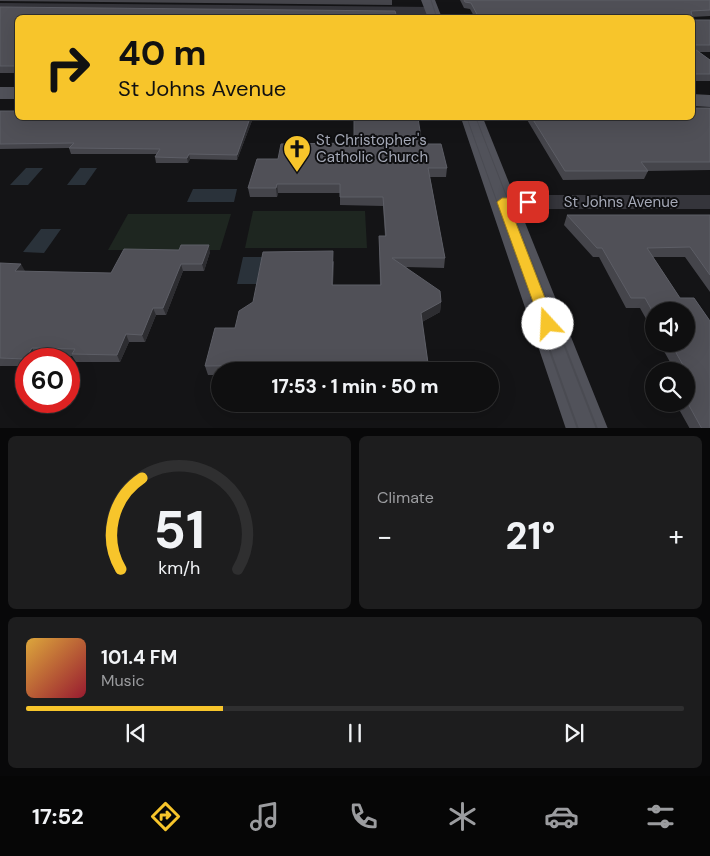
<!DOCTYPE html>
<meta charset="utf-8">
<style>
:root{--surface:#0f0f10;--page:#1d1d1e;--text:#f1f3f6;--muted:#9b9c9f;--line:#2f2f30;--accent:#f7c52b}
body{margin:0;font-family:"DM Sans",sans-serif;background:var(--page);color:var(--text);height:100vh;display:flex;flex-direction:column;font-size:19px;white-space:nowrap}
*{box-sizing:border-box;margin:0}
p{font-size:16px;color:var(--muted)}
.icon{flex:none;width:28px;height:28px;fill:none;stroke:currentColor;stroke-width:2;stroke-linecap:round;stroke-linejoin:round}
.map{position:relative;height:428px;overflow:hidden}
.side{display:flex;flex-direction:column;gap:8px;padding:8px;background:#080809;flex:1}
.side>*{flex:none}
.hud{position:absolute;left:15px;top:15px;width:680px;height:105px;border-radius:8px;box-shadow:0 5px 20px #0002,0 0 0 1px var(--line);background:#f7c52b;color:#111;overflow:hidden}
.buttons{position:absolute;left:645px;top:302px;display:grid;gap:10px}
.buttons a{display:grid;place-items:center;width:50px;height:50px;border-radius:50%;background:var(--surface);box-shadow:0 5px 20px #0002,0 0 0 1px var(--line);font-size:25px}
.speed{position:absolute;left:15px;top:348px;display:flex;gap:10px;font-size:25px;font-weight:700;text-align:center}
.speed>*{display:grid;place-content:center;width:65px;height:65px;border-radius:50%;background:var(--surface);box-shadow:0 5px 20px #0002,0 0 0 1px var(--line);line-height:1}
.speed .limit{border:8px solid #d22;background:#fff;color:#111}
.pin{position:absolute;display:grid;place-items:center;width:42px;height:42px;color:#fff;margin:-21px;border-radius:10px;box-shadow:0 2px 8px #0006}
.me{position:absolute;width:55px;margin:-28px;rotate:340deg;stroke-linejoin:round;filter:drop-shadow(0 0 4px #0008)}
.turn{display:flex;align-items:center;gap:18px;height:105px;padding:0 20px;font-size:22px}
.turn .icon{width:65px;height:65px;stroke-width:2.5}
.turn b{display:block;font-size:35px;line-height:42px}
.big{font-size:38px;font-weight:800;line-height:1.1}
.side .widget{flex:1;display:flex;flex-direction:column;justify-content:center;gap:8px;min-width:0;padding:0 18px;border-radius:8px;background:var(--page)}
.side .dial{align-items:center;gap:0}
.dial svg{height:130px;overflow:visible;fill:none;stroke:var(--line);stroke-width:7;stroke-linecap:round;text-anchor:middle}
.dial text{fill:var(--text);stroke:none}
.song{display:flex;align-items:center;gap:15px}
.cover{width:60px;height:60px;border-radius:8px;background:linear-gradient(135deg,hsl(40 70% 55%),hsl(350 70% 35%))}
.played{height:5px;border-radius:2px;background:linear-gradient(90deg,var(--accent) 30%,var(--line) 30%)}
.keys{display:flex;justify-content:space-around;direction:ltr}
.heat{display:flex;justify-content:space-between;align-items:center;font-size:28px;direction:ltr}
.side .tiles{flex:1;display:grid;gap:8px;grid-template-columns:1fr 1fr}
.widget:last-child{grid-column:span 2}
.trip{position:absolute;left:211px;top:362px;width:288px;height:50px;border-radius:25px;background:var(--surface);box-shadow:0 5px 20px #0002,0 0 0 1px var(--line);font-weight:800;line-height:50px;text-align:center}
.tabs{display:flex;height:80px;justify-content:space-around;align-items:center;background:#060606;color:var(--muted)}
.tabs .icon{width:35px;height:35px}
.tabs .selected{color:var(--accent)}
.tabs b{font-size:22px;color:var(--text)}
.map>svg:first-child{display:block}
.green{fill:#1e2620}
.water{fill:#2a323a}
.lines{fill:none;stroke-linecap:round;stroke-linejoin:round}
.minor{fill:#35353b;fill-rule:evenodd}
.primary{fill:#51525a;fill-rule:evenodd}
.tram-far1{stroke:#4a4b52;stroke-width:1}
.tram{stroke:#4a4b52;stroke-width:2}
.wall{fill:#45454b}
.shaded-wall{fill:#2d2d31}
.building{fill:#505057;stroke:#5d5e66}
.route{fill:#f7c52b;stroke:#a1801c}
.labels{text-anchor:middle;dominant-baseline:central;stroke-width:4;stroke-linejoin:round;paint-order:stroke}
.poi-label{font-size:15px;fill:#a5a9b7;stroke:#0f0f11;text-anchor:start}
.street-label{font-size:15px;fill:#a5a9b7;stroke:#0f0f11}
</style>
<div class="map">
<svg width="710" height="429" viewBox="0 0 710 429">
<rect width="100%" height="100%" fill="#141416"/>
<path class="green" d="M253 211H365L367 248H245Z
M128 214H231L220 250H108Z"/>
<path class="water" d="M26 168H43L28 185H10Z
M80 168H97L85 185H67Z
M193 189H237L234 202H187Z
M41 229H61L44 253 23 252Z
M243 257H265L259 284H237Z"/>
<g class="lines">
<path class="minor" d="M0 3 432 7 438 11 432 15 0 11Z
M503 195H710V209H503L494 207 491 202 494 197Z"/>
<path class="primary" d="M421 0H435L442 18H428Z
M0 87H18V99H0Z
M692 94 710 95V107L692 106Z
M461 118H483L608 429H566Z"/>
<path class="tram-far1" d="M431 0 437 18
M467 118 532 300
M476 118 547 300"/>
<path class="tram" d="M531 298 578 429
M546 298 597 429"/>
</g>
<path class="wall" d="M0 0H392V5L0 1Z
M460 0H710V16L692 17 693 20H710V52H699L710 60V81H692V18H475L470 9 464 8Z
M0 7 18 18V73H0Z
M710 108V170L648 171 644 179 563 180 526 118H692Z
M0 111 18 118H253L237 160 190 159 188 163H156L155 157 157 154H71L69 148 0 149Z
M354 143 422 144 447 168 446 177H430L445 258 444 268 406 267 441 302 440 312 422 322 428 363 426 371H220V375H208L205 366 235 328 334 261 333 285H380L379 236H385L383 206 340 205V193H278L277 197H250L248 188 278 159Z
M567 215H710V292L685 257H653L680 298H694L710 321V429H690L676 404H686V371H675L660 344H686V311H654V333L640 308H626L599 257H593L564 225Z
M179 250 210 252 204 271H183L166 315H156L145 342H129L120 362H76L72 356 36 355 26 359V366H0V263L25 271 24 272 111 273Z"/>
<path class="shaded-wall" d="M250 118H253L237 160V155Z
M189 154 190 159 188 163 187 158Z
M277 184 278 193 277 197 276 188Z
M209 245 210 252 204 271 202 264Z
M21 264 25 271 19 279 15 271Z
M181 264 183 271 166 315 163 308Z
M441 302 440 312 420 323 421 313Z
M153 308 156 315 145 342 142 335Z
M126 334 129 342 120 362 117 355Z
M32 348 36 355 34 359H26V361L25 359Z"/>
<path class="building" d="M464 0H710V10L691 11 693 20H710V45H692V18H479L471 3 465 2Z
M0 7 395 11 397 18H18V66H0Z
M692 47 710 60V74H692Z
M692 108H710V162H641L648 171H565L532 118H692L693 117H692Z
M0 111H18V118H250L237 155 189 154 187 158 155 157 160 149 69 148 74 143 0 144Z
M354 118H418L422 144H441L447 168H428L445 258H392L440 291 441 302 421 313 428 363 205 366 215 328H235L239 311 253 302 263 252 333 251 332 285H381L379 236H386L383 197H340V184H277L276 188H248L257 159H278L281 144 354 143Z
M567 215H710V275L690 247 647 248 680 298H694L710 321V429H702L686 400V372H687L671 344H686V311H654V314L645 298H631L602 248H597Z
M181 245H209L202 264H181L163 308H153L142 335 126 334 117 355 72 354 75 349 32 348 25 359 0 358V263L21 264 15 271 111 273 124 249 179 250Z"/>
<path class="route" d="M502 198H528L534 202 528 205H509L555 324 553 328 548 329 543 328 541 324 497 202Z"/>
<defs>
<symbol id="church-pin" viewBox="-11 -11 22 30"><path d="M0 17L-7.5 6A9.5 9.5 0 1 1 7.5 6Z" fill="#f7c52b" stroke="#0f0f11"/><path d="M-1.2-6h2.4v3.5h3.3v2.4h-3.3V6h-2.4V-.1h-3.3v-2.4h3.3Z" fill="#111"/></symbol>
</defs>
<g fill-rule="evenodd">
<use href="#church-pin" x="281" y="133" width="32" height="43"/>
</g>
<g class="labels">
<g class="poi-label">
<text x="316" y="140">St Christopher's<tspan x="316" dy="17">Catholic Church</tspan></text>
</g>
<g class="street-label">
<text x="621" y="202">St Johns Avenue</text>
</g>
</g>
</svg>
<div class="buttons">
<a><svg class="icon" aria-label="sound" viewBox="0 0 24 24"><path d="M4 9h4l5-4v14l-5-4H4zM17 9q2 3 0 6"/></svg></a>
<a><svg class="icon" aria-label="search" viewBox="0 0 24 24"><circle cx="10" cy="10" r="6"/><path d="M15 15l6 6"/></svg></a>
</div>
<div class="speed"><div class="limit">60</div></div>
<div class="pin" style="left:528px;top:202px;background:#d93025"><svg class="icon" aria-label="arrive" viewBox="0 0 24 24"><path d="M6 21V4h12l-3 4 3 4H6"/></svg></div>
<svg class="me" style="left:548px;top:324px" viewBox="-20 -20 40 40"><circle r="19" fill="#fff"/><path d="M0-13L10 11 0 6-10 11z" fill="#f7c52b"/></svg>
<div class="trip">17:53 · 1 min · 50 m</div>
<div class="hud">
<div class="turn"><svg class="icon" aria-label="right" viewBox="0 0 24 24"><path d="M7 20v-9h11M14 6l5 5-5 5"/></svg><div><b>40 m</b>St Johns Avenue</div></div>
</div>
</div>
<section class="side">
<div class="tiles">
<div class="widget dial"><svg viewBox="0 0 100 80">
<path d="M14 69A42 42 0 1 1 86 69"/>
<path d="M14 69A42 42 0 0 1 27 13" stroke="#f7c52b"/>
<text x="50" y="56" font-size="32" font-weight="700">51</text>
<text x="50" y="72" font-size="11">km/h</text>
</svg></div>
<div class="widget"><p>Climate</p>
<div class="heat"><a>−</a><b class="big">21°</b><a>+</a></div>
</div>
<div class="widget">
<div class="song"><i class="cover"></i><div><b>101.4 FM</b><p>Music</p></div></div>
<div class="played"></div>
<div class="keys"><svg class="icon" aria-label="previous" viewBox="0 0 24 24"><path d="M18 5L8 12l10 7zM5 5v14"/></svg><svg class="icon" aria-label="pause" viewBox="0 0 24 24"><path d="M8 5v14M16 5v14"/></svg><svg class="icon" aria-label="next" viewBox="0 0 24 24"><path d="M6 5l10 7-10 7zM19 5v14"/></svg></div>
</div>
</div>
</section>
<nav class="tabs">
<b>17:52</b>
<svg class="icon selected" aria-label="directions" viewBox="0 0 24 24"><path d="M12 3l9 9-9 9-9-9zM9 14v-3h6M13 9l2 2-2 2"/></svg>
<svg class="icon" aria-label="music" viewBox="0 0 24 24"><path d="M9 18V5l10-2v13"/><circle cx="6" cy="18" r="3"/><circle cx="16" cy="16" r="3"/></svg>
<svg class="icon" aria-label="phone" viewBox="0 0 24 24"><path d="M5 4h4l2 5-3 2q2 4 5 5l2-3 5 2v4C11 20 4 13 5 4z"/></svg>
<svg class="icon" aria-label="climate" viewBox="0 0 24 24"><path d="M12 3v18M4 7l16 10M4 17L20 7"/></svg>
<svg class="icon" aria-label="car" viewBox="0 0 24 24"><path d="M5 17H2v-5l4-1 3-4h7l3 4 3 1v5h-3M9 17h6M6 11h13"/><circle cx="7" cy="17" r="2"/><circle cx="17" cy="17" r="2"/></svg>
<svg class="icon" aria-label="filters" viewBox="0 0 24 24"><path d="M4 7h16M4 17h16"/><circle cx="9" cy="7" r="2"/><circle cx="15" cy="17" r="2"/></svg>
</nav>
